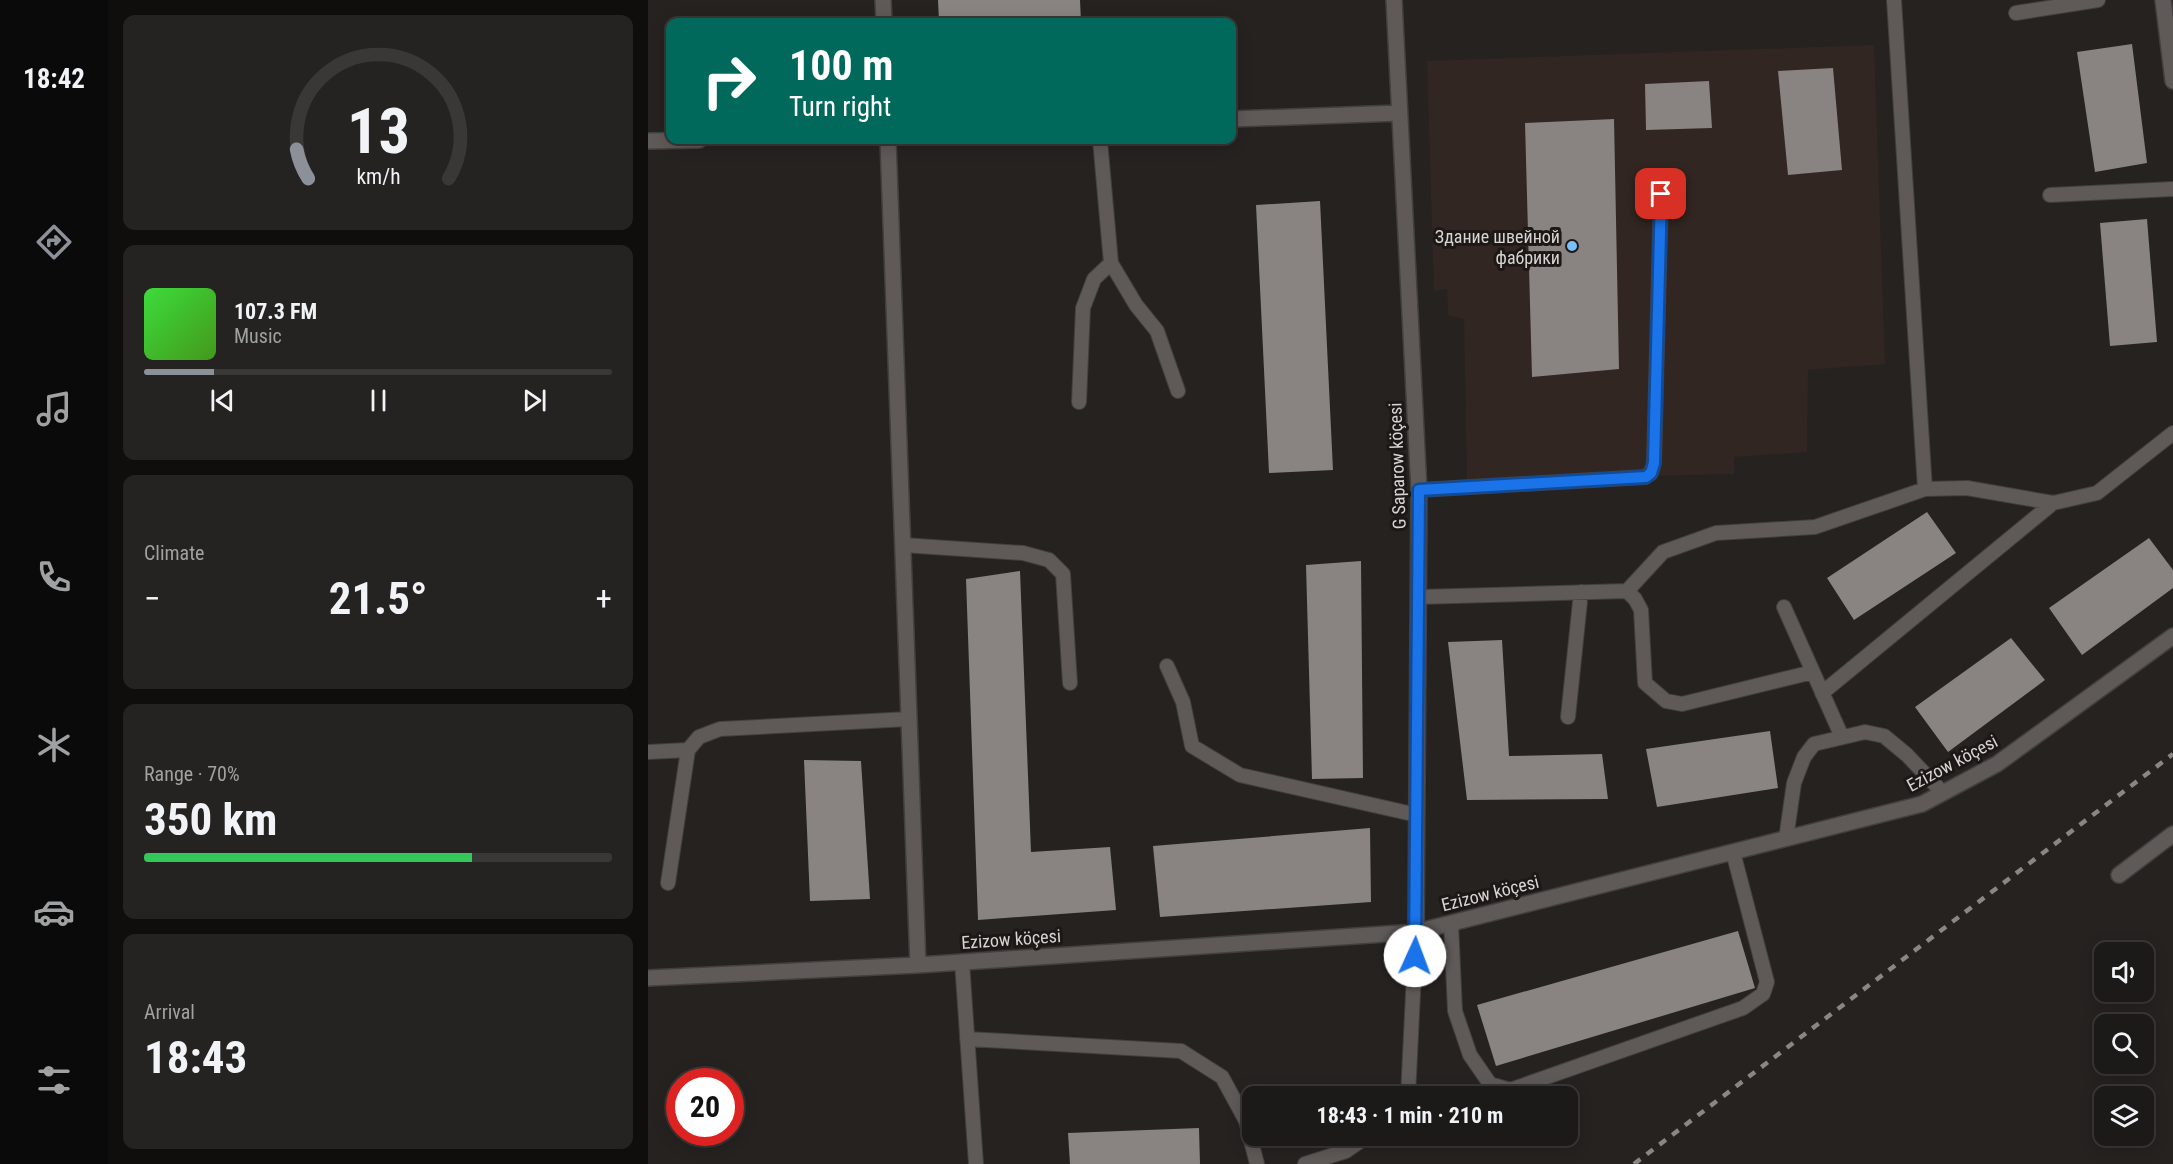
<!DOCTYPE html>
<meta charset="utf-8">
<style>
:root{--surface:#1c1a18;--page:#252321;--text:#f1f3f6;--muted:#a0a1a2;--line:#3a3837;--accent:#8c9099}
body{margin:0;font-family:"Roboto Condensed",sans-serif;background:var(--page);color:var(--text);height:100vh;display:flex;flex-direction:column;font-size:22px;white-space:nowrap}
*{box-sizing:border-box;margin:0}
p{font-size:20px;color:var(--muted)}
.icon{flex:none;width:33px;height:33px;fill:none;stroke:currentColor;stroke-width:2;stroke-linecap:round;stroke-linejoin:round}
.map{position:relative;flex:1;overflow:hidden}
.details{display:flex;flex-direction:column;gap:15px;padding:15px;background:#0f0e0d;width:540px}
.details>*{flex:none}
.top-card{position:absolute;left:18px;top:18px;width:570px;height:126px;border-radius:12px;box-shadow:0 3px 15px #0003,0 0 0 2px var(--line);background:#00695c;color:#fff;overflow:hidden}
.controls{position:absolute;left:1446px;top:942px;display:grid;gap:12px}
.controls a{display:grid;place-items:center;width:60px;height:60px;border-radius:12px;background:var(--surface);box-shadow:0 3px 15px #0003,0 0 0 2px var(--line);font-size:30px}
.speed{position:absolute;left:18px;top:1068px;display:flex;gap:12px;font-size:30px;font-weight:700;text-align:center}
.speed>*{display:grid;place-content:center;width:78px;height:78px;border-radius:50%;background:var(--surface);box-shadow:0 3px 15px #0003,0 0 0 2px var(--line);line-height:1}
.speed .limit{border:9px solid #d22;background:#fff;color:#111}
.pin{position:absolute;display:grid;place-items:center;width:51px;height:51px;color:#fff;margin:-26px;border-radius:12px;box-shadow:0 3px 9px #0006}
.me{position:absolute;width:66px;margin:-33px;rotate:2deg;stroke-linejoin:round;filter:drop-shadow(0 0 4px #0008)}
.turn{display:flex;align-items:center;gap:21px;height:126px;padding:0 24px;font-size:27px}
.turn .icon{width:78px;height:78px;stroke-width:2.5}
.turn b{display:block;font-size:42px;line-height:51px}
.big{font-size:45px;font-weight:700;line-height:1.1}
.details .card{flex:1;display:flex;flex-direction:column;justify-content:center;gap:9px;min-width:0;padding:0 21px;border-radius:12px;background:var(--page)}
.details .dial{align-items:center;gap:0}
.dial svg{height:156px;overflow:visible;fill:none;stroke:var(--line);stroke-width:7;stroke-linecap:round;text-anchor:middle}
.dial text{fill:var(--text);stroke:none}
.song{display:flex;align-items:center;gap:18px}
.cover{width:72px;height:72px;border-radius:9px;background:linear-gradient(135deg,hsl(120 70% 55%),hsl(100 70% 35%))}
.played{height:6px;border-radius:3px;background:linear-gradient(90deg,var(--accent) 15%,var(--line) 15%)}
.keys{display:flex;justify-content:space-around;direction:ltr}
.heat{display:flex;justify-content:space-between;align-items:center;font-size:33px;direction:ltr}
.charge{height:9px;border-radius:4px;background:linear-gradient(90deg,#34c759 70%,var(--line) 0)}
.trip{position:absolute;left:594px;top:1086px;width:336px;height:60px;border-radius:12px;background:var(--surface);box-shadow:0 3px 15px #0003,0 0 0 2px var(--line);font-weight:700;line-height:60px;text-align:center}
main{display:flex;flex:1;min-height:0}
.menu{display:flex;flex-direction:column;width:108px;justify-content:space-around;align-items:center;background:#0b0a0a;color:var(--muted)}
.menu .icon{width:42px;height:42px}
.menu .active{color:var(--accent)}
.menu b{font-size:27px;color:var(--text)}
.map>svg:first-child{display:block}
.built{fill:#312621}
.building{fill:#898381}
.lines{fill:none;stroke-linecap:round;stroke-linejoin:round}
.lane-casing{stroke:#433f3e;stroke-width:16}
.street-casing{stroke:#433f3e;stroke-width:18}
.lane{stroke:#5f5957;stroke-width:14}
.street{stroke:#5f5957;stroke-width:15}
.rail{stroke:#898684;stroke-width:4.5;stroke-dasharray:8 8;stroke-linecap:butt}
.route-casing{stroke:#114b97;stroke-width:15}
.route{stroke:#1a73e8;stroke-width:10}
.poi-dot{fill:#79bff8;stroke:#1d1816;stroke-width:2}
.labels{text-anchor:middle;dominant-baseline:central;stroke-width:6;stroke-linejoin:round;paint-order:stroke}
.poi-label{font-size:18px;fill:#d7d4d3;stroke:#1d1816;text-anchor:end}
.street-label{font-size:18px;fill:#d7d4d3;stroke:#1d1816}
</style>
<main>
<nav class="menu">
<b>18:42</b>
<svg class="icon active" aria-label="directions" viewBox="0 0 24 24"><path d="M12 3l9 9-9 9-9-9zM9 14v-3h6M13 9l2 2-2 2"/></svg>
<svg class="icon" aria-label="music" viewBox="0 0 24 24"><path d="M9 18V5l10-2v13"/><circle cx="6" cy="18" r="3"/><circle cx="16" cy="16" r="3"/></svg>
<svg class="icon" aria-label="phone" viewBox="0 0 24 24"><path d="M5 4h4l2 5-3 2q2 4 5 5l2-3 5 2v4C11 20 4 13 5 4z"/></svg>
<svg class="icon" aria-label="climate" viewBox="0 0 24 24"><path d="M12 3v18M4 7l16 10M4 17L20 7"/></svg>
<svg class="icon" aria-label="car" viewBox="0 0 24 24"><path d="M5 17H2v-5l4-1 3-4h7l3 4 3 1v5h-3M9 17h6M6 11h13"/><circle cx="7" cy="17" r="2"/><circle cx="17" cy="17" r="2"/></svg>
<svg class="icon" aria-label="filters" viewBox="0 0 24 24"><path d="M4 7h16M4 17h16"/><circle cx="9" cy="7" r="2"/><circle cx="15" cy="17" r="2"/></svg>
</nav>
<section class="details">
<div class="card dial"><svg viewBox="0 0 100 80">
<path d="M14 69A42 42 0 1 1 86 69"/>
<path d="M14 69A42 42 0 0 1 8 54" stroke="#8c9099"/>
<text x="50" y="56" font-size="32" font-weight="700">13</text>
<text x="50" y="72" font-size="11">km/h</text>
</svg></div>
<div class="card">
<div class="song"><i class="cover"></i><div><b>107.3 FM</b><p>Music</p></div></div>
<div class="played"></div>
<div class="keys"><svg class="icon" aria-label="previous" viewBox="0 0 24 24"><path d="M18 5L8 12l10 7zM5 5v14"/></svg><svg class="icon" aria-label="pause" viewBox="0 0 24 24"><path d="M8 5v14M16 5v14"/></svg><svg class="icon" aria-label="next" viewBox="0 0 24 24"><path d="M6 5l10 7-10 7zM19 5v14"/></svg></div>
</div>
<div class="card"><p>Climate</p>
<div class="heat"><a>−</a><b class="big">21.5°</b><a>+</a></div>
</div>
<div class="card"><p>Range · 70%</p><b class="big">350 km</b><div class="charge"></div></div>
<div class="card"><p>Arrival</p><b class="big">18:43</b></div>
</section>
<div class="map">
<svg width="1525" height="1164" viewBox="0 0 1525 1164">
<rect width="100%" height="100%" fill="#262220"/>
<path class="built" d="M1226 45 1237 364 1160 370 1159 452 1086 457V474L819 480 816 319 800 315 799 289 786 291 779 61Z"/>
<path class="building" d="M290 0H432L433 22H291Z
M1484 44 1499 163 1447 172 1429 52Z
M1185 68 1194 170 1140 175 1130 71Z
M1061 81 1064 128 998 130 997 84Z
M966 119 971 369 884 377 877 123Z
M672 201 685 470 621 473 608 205Z
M1499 219 1509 342 1462 346 1452 223Z
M1279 512 1308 553 1206 620 1179 578Z
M1501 538 1525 570V588L1434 655 1401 608Z
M713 561 715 778 664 779 658 565Z
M372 571 383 852 462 847 468 910 330 920 318 579Z
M1363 638 1397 680 1300 752 1267 707Z
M854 640 861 756 954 754 960 799 819 800 800 642Z
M1122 731 1130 788 1009 807 998 749Z
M156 760 213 761 222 899 162 901Z
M722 828 723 902 512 917 505 846Z
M1090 931 1107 988 848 1066 829 1005Z
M551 1128 552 1164H422L420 1133Z"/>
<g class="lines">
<defs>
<path id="lane" d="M1246 0 1277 489
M1368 13 1450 0
M452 140 463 263 488 305 509 331 530 391
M1402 195 1525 189
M431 402 435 308 446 279 463 263
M771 490 997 477 1003 473 1006 463 1013 194
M255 545 375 553 401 560 415 574 422 683
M979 591 1015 552 1068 533 1167 527 1277 489 1319 488 1405 503 1449 493 1525 433
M770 597 979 591 987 599 993 610 997 683 1018 701 1034 704 1165 672
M1136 607 1194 737
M519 666 535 702 544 746 592 775 769 815
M1174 693 1405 503
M920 717 933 592
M0 752 40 750
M1138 839 1146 783 1156 757 1166 744 1217 732 1236 736 1259 755 1295 793
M20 883 40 750 51 737 72 729 261 719
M803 923 807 1011 822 1055 842 1084 862 1090 1095 1008 1115 994 1119 982 1085 852
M314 962 328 1164
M319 1039 533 1051 574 1077 598 1121 609 1164
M760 1096 768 932
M657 1164 698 1151 720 1136"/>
<path id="street" d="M235 0 236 22
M746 0 771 490 768 932
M1515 0 1525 81
M584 119 751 113
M240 140 270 965
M0 141 51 140
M1471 875 1525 834
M0 978 270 965 768 932 1274 804 1349 764 1525 636"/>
</defs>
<use href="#lane" class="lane-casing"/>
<use href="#street" class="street-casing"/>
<use href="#lane" class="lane"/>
<use href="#street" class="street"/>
<path class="rail" d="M986 1164 1525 754"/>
</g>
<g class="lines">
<defs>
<path id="route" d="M767 956 771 490 998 477 1003 473 1006 463 1013 194"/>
</defs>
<use href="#route" class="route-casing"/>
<use href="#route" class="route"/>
</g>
<circle class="poi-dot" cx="924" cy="246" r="6"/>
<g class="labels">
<g class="poi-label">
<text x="912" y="236">Здание швейной<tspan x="912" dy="21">фабрики</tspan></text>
</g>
<g class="street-label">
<text transform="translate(749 466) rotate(-92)">G Saparow köçesi</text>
<text transform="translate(1304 763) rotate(-28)">Ezizow köçesi</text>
<text transform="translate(842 893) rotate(-14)">Ezizow köçesi</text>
<text transform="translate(363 939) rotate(-4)">Ezizow köçesi</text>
</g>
</g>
</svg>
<div class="controls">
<a><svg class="icon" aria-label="sound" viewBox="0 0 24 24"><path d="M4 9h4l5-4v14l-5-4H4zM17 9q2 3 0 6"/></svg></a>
<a><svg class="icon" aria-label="search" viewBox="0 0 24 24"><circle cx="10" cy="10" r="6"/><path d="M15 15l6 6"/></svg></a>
<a><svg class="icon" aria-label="layers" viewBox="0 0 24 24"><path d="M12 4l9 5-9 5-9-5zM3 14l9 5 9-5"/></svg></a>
</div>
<div class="speed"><div class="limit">20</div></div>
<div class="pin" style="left:1013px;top:194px;background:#d93025"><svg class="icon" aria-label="arrive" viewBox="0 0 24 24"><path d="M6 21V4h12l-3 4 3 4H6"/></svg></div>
<svg class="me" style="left:767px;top:956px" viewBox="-20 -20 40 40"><circle r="19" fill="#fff"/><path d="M0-13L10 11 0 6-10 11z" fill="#1a73e8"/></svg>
<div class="trip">18:43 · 1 min · 210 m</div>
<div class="top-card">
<div class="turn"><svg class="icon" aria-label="right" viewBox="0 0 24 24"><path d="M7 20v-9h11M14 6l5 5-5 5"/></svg><div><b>100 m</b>Turn right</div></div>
</div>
</div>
</main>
